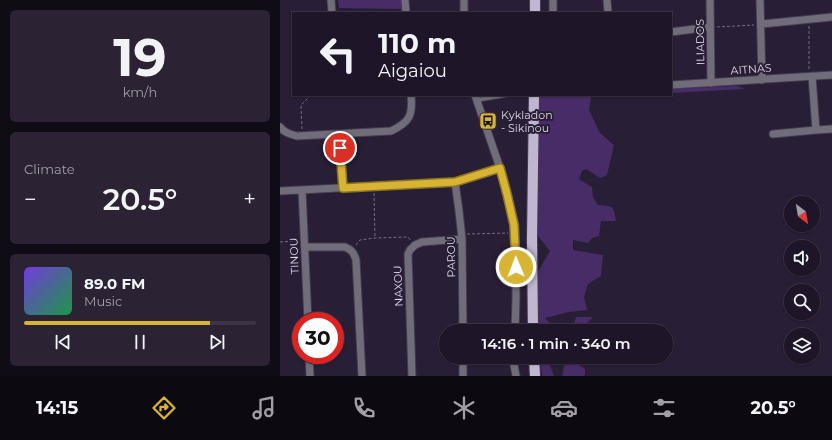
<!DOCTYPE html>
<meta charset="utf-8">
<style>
:root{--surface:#1e1628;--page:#2b2334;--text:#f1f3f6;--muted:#a19fa8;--line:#3c3545;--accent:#d8b434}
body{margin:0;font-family:Montserrat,sans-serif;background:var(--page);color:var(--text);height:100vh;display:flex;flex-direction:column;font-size:15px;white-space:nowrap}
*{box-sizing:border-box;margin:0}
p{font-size:13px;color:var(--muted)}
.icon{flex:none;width:22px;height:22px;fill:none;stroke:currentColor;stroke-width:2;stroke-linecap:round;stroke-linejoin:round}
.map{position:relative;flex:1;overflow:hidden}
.details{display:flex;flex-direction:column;gap:10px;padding:10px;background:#100c16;width:280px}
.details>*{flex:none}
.hud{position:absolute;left:12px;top:12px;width:380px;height:84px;border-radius:0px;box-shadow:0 1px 3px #0004,0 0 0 1px var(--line);background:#1e1628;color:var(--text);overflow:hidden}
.needle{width:26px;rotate:149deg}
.tools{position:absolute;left:504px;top:196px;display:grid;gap:8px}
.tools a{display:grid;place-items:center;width:36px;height:36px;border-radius:50%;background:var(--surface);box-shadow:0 1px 3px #0004,0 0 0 1px var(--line);font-size:20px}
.speed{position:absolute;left:12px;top:312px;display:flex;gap:8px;font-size:20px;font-weight:700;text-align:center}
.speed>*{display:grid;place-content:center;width:52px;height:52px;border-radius:50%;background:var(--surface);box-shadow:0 1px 3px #0004,0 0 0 1px var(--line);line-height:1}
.speed .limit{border:6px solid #d22;background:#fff;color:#111}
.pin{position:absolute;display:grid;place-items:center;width:34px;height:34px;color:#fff;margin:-17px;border:2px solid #fff;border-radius:50%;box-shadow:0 1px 4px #0007}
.me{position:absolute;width:44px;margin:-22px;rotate:359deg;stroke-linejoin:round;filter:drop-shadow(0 0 3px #0008)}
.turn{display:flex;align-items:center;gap:14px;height:84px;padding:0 20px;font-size:18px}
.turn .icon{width:52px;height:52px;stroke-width:2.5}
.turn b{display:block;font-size:28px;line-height:34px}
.big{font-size:30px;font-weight:600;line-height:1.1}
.details .card{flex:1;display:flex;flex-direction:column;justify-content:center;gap:6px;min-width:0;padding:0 14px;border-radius:6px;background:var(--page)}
.details .dial{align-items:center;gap:0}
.dial b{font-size:52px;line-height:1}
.song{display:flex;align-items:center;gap:12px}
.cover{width:48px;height:48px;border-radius:6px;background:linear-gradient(135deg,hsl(260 70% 55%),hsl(140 70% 35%))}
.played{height:4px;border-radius:2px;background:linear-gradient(90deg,var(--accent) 80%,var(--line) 80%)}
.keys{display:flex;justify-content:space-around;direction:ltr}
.heat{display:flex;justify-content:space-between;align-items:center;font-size:22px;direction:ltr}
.trip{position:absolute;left:159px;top:324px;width:234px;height:40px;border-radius:20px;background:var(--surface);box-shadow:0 1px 3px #0004,0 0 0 1px var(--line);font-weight:600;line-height:40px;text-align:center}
.tabs{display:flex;height:64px;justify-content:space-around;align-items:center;background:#0c0910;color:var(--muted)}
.tabs .icon{width:28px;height:28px}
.tabs .selected{color:var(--accent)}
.tabs b{font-size:18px;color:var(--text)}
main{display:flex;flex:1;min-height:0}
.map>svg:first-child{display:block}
.green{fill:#472c67}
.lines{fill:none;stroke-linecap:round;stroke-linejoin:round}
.service-casing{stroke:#453c52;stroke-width:5.5}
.minor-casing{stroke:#453c52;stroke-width:9}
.primary-casing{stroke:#453c52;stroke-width:12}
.path{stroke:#766d82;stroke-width:1;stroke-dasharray:3 2;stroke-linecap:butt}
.service{stroke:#716c79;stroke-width:3.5}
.minor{stroke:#716c79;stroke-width:7}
.primary{stroke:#c0b6d1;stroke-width:10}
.route-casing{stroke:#8c7522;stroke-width:10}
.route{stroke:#d8b434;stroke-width:7}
.labels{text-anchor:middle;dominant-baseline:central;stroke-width:4;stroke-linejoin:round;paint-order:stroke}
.street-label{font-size:11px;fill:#ded8e9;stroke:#281e35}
.poi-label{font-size:11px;fill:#ded8e9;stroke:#281e35;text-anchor:start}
</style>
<main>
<section class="details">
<div class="card dial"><b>19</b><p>km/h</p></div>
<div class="card"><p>Climate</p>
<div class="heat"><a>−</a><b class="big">20.5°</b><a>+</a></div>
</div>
<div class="card">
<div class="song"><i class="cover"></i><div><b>89.0 FM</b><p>Music</p></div></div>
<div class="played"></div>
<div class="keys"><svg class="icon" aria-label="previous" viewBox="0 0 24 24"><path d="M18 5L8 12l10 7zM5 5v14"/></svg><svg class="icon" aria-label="pause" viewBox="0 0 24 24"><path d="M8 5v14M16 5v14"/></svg><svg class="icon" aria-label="next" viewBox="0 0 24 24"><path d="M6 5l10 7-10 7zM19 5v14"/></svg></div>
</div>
</section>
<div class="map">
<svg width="552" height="376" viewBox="0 0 552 376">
<rect width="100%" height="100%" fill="#281e35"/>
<path class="green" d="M58 0H123V9L59 8Z
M457 86 465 89 391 93V89Z
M259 95H346L311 97 309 110 320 133 334 145 327 175 320 178 306 169 302 171 299 179 312 187 313 197 318 205C333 206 334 206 336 221H321L319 236 312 238 308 243 293 240V250L323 255 321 276 308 284 304 297 307 310 289 312 265 318 272 325V331H257V273L270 251 258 236Z
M296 317H313L302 329V331H292Z
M260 357H269L268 360 274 376H262Z
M291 357H300L299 365 305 369V375L303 376H282L284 366Z"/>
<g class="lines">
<defs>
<path id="service" d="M197 100 226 95"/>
<path id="minor" d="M51 0 52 13
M125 0 126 13
M327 0 328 13
M430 0 431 83
M480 0 482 80
M184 13V0
M273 13V0
M481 24 552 17
M391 32 430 27
M391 85 552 75
M195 95 220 168 227 194 235 225 236 297 235 331
M0 127C5 133 10 134 17 136L111 131C130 122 133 115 131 95
M536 130 552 129
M59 134 63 188
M493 134 536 130 532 76
M175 182 179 211 182 239 183 331
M22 190 28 321
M0 191 175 182 220 168
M25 247H65C72 250 74 253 76 260L82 376
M29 355 30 376
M183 357V376
M234 357V365L236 376
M132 376 128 254 130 250 135 245 142 242 182 239"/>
<path id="primary" d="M255 13V0
M253 331 252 239 254 95
M254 357 255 376"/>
</defs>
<use href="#service" class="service-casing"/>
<use href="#minor" class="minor-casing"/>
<use href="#primary" class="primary-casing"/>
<path class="path" d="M529 26V71
M437 27 474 25
M22 129 21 105 31 95
M94 193 95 238
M187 234 228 233
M0 242 17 241
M76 245 80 240 95 238 128 237 131 241"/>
<use href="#service" class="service"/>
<use href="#minor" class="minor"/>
<use href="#primary" class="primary"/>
</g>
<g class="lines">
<defs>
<path id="route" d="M60 148 63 188 175 182 220 168 227 194 234 225 236 267"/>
</defs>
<use href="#route" class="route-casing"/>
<use href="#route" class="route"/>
</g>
<defs>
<symbol id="bus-square" viewBox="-11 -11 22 22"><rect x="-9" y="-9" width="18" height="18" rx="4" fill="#d8b434" stroke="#281e35"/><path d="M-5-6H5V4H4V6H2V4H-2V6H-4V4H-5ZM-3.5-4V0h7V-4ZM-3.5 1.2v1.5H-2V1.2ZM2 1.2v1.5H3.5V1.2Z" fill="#111"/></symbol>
</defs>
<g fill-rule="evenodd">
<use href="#bus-square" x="198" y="111" width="20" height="20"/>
</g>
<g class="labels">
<g class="street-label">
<text transform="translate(420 42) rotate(-91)">ILIADOS</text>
<text transform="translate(471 69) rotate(-4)">AITNAS</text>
<text transform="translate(14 256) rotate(-92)">TINOU</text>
<text transform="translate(171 257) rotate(-91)">PAROU</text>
<text transform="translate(118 286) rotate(-92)">NAXOU</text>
</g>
<g class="poi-label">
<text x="221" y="115">Kykladon<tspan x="221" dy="13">- Sikinou</tspan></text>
</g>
</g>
</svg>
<div class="tools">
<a><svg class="needle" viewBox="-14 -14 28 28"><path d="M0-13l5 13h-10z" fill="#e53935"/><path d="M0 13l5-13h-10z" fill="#a19fa8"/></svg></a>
<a><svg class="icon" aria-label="sound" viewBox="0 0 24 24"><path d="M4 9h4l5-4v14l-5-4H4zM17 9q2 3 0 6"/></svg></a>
<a><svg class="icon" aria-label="search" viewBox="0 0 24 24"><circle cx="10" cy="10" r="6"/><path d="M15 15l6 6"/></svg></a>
<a><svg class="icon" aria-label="layers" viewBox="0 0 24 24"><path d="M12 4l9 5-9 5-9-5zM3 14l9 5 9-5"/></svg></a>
</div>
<div class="speed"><div class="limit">30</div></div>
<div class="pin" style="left:60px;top:148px;background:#d93025"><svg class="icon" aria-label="arrive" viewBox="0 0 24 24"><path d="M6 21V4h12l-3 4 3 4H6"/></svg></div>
<svg class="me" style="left:236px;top:267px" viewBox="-20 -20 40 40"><circle r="17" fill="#d8b434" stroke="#fff" stroke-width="3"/><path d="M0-11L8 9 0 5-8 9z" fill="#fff"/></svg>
<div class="trip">14:16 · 1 min · 340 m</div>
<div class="hud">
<div class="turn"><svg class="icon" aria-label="left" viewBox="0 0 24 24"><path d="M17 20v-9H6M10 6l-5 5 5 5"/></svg><div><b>110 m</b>Aigaiou</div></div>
</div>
</div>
</main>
<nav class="tabs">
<b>14:15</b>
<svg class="icon selected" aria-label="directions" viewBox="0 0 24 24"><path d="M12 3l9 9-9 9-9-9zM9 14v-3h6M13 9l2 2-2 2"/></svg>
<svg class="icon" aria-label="music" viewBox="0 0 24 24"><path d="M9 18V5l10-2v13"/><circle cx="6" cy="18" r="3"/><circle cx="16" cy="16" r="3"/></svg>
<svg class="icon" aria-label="phone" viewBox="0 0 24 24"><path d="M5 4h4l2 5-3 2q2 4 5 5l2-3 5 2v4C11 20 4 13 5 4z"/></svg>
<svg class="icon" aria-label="climate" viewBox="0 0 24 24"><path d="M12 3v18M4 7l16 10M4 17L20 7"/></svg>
<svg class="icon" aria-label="car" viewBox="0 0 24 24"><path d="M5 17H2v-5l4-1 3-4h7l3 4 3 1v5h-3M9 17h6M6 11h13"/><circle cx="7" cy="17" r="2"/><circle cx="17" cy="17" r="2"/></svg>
<svg class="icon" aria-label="filters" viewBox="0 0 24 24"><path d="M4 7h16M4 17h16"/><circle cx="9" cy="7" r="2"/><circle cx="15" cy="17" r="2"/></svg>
<b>20.5°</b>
</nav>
